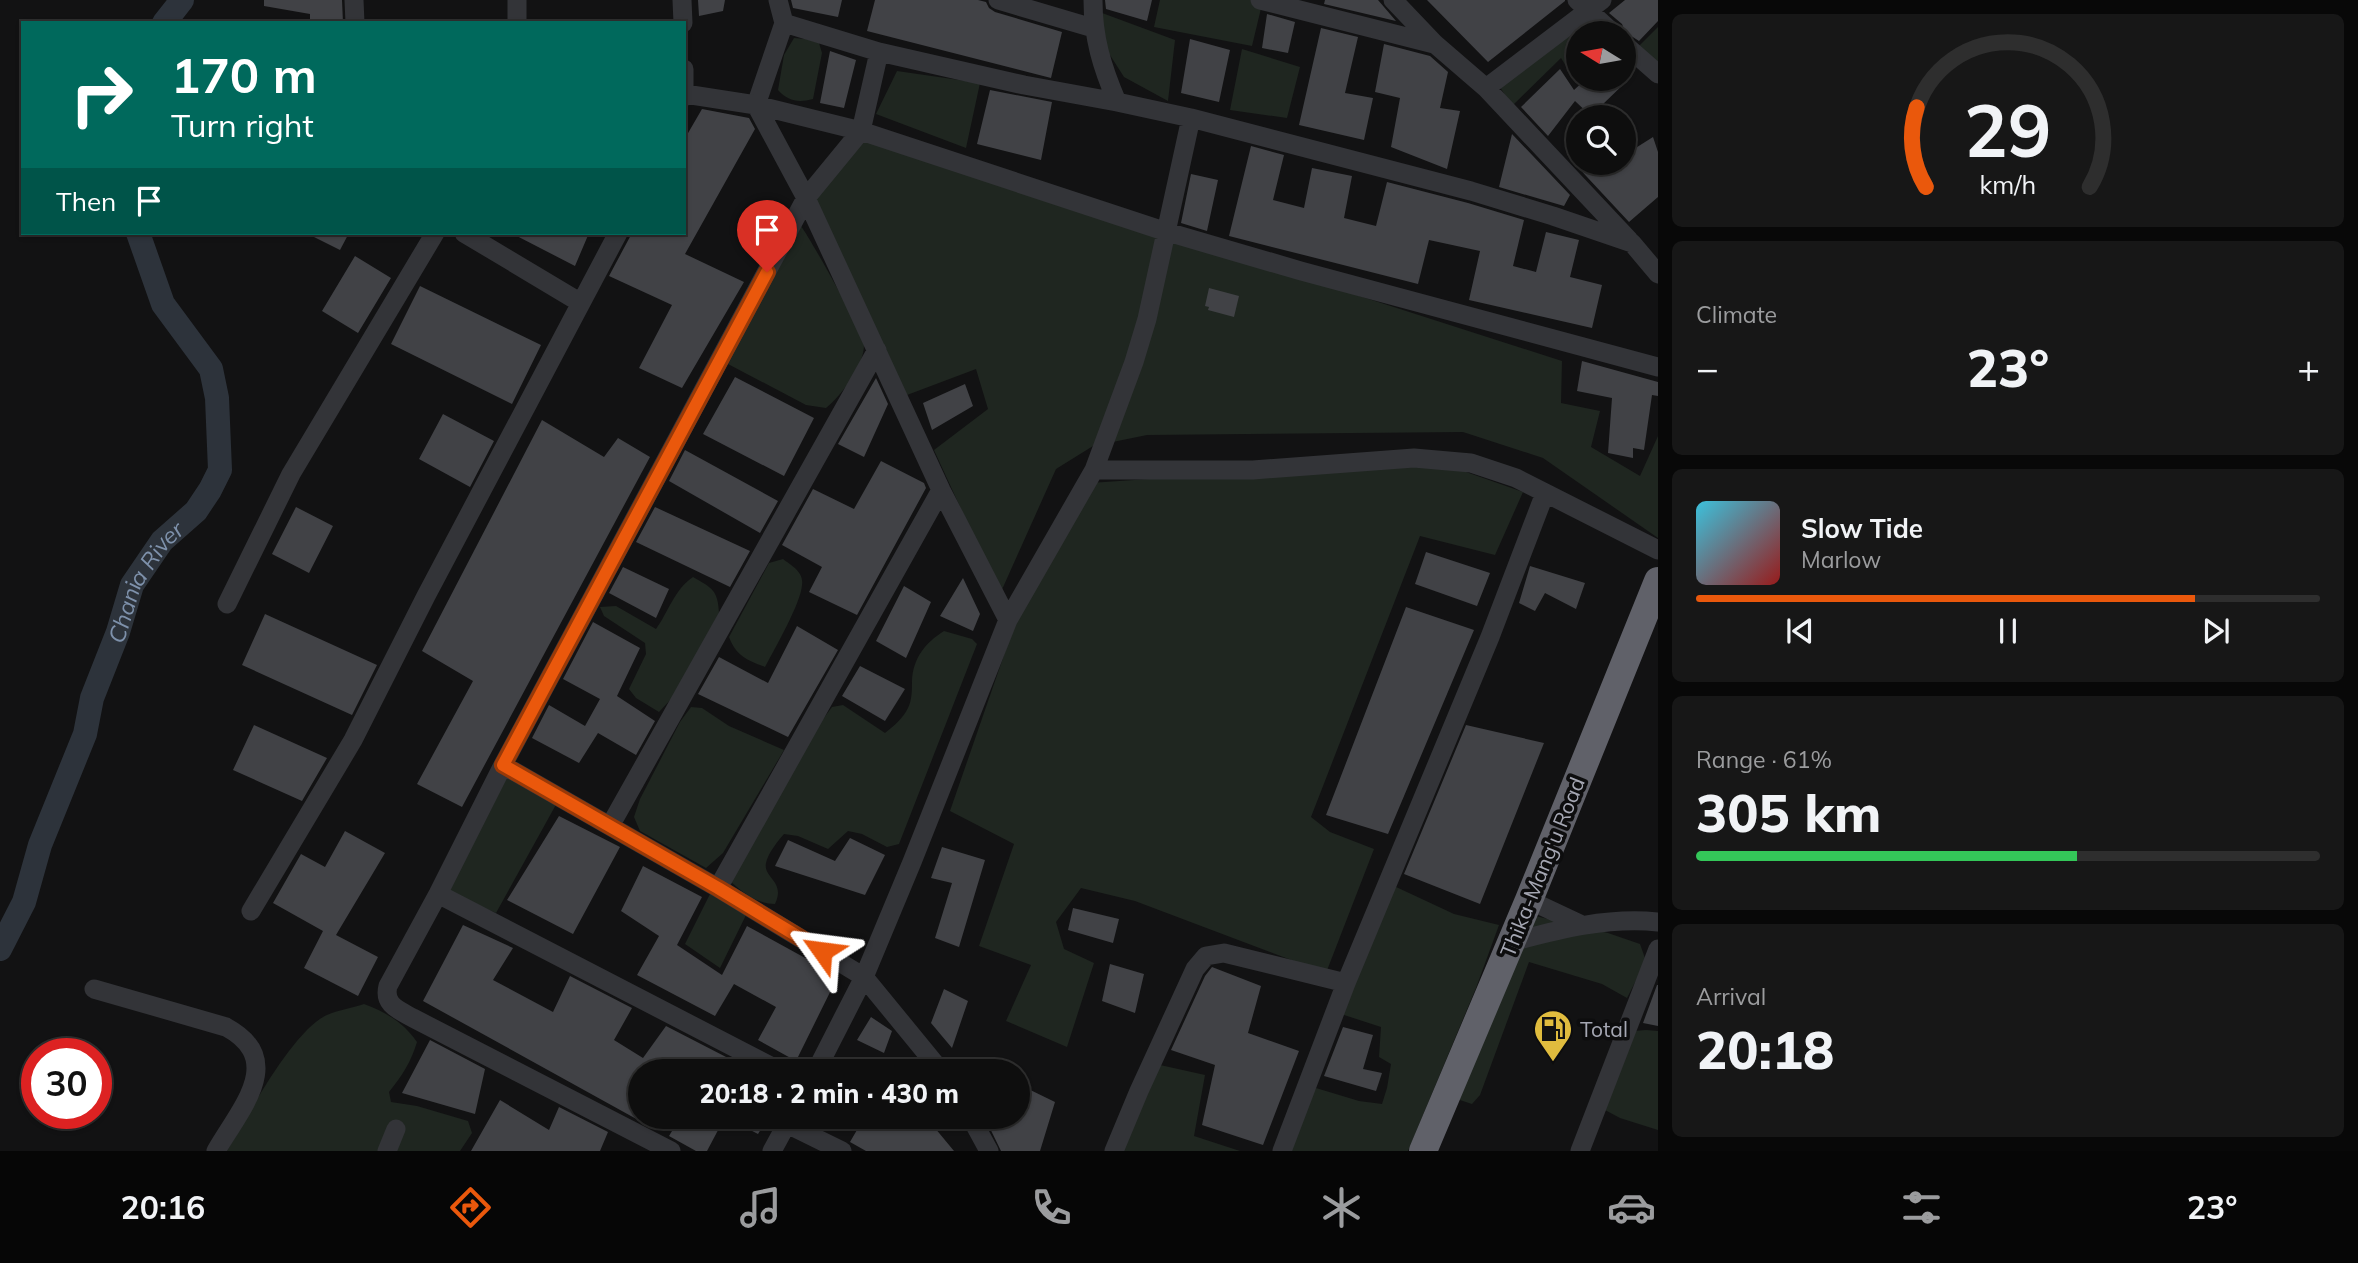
<!DOCTYPE html>
<meta charset="utf-8">
<style>
:root{--surface:#0e0e0e;--page:#171717;--text:#f1f3f6;--muted:#9b9c9e;--line:#2e2e2e;--accent:#ea580c}
body{margin:0;font-family:Mulish,sans-serif;background:var(--page);color:var(--text);height:100vh;display:flex;flex-direction:column;font-size:26px;white-space:nowrap}
*{box-sizing:border-box;margin:0}
p{font-size:23px;color:var(--muted)}
.icon{flex:none;width:38px;height:38px;fill:none;stroke:currentColor;stroke-width:2;stroke-linecap:round;stroke-linejoin:round}
.map{position:relative;flex:1;overflow:hidden}
.side{display:flex;flex-direction:column;gap:14px;padding:14px;background:#080808;width:700px}
.side>*{flex:none}
.top-card{position:absolute;left:21px;top:21px;width:665px;height:214px;border-radius:0px;box-shadow:0 2px 5px #0004,0 0 0 2px var(--line);background:#00695c;color:#fff;overflow:hidden}
.needle{width:46px;rotate:281deg}
.tools{position:absolute;left:1566px;top:21px;display:grid;gap:14px}
.tools a{display:grid;place-items:center;width:70px;height:70px;border-radius:50%;background:var(--surface);box-shadow:0 2px 5px #0004,0 0 0 2px var(--line);font-size:35px}
.speed{position:absolute;left:21px;top:1038px;display:flex;gap:14px;font-size:35px;font-weight:700;text-align:center}
.speed>*{display:grid;place-content:center;width:91px;height:91px;border-radius:50%;background:var(--surface);box-shadow:0 2px 5px #0004,0 0 0 2px var(--line);line-height:1}
.speed .limit{border:10px solid #d22;background:#fff;color:#111}
.pin{position:absolute;display:grid;place-items:center;width:60px;height:60px;color:#fff;margin:-72px -30px;border-radius:50% 50% 50% 0;rotate:-45deg;box-shadow:0 0 7px #0007}
.pin .icon{rotate:45deg}
.me{position:absolute;width:77px;margin:-38px;rotate:301deg;stroke-linejoin:round;filter:drop-shadow(0 0 5px #0008)}
.turn{display:flex;align-items:center;gap:24px;height:147px;padding:0 35px;font-size:32px}
.turn .icon{width:91px;height:91px;stroke-width:2.5}
.turn b{display:block;font-size:49px;line-height:60px}
.then{display:flex;align-items:center;height:66px;padding:0 35px;background:#0003;gap:14px;font-size:26px}
.big{font-size:52px;font-weight:800;line-height:1.1}
.side .card{flex:1;display:flex;flex-direction:column;justify-content:center;gap:10px;min-width:0;padding:0 24px;border-radius:10px;background:var(--page)}
.side .dial{align-items:center;gap:0}
.dial svg{height:182px;overflow:visible;fill:none;stroke:var(--line);stroke-width:7;stroke-linecap:round;text-anchor:middle}
.dial text{fill:var(--text);stroke:none}
.song{display:flex;align-items:center;gap:21px}
.cover{width:84px;height:84px;border-radius:10px;background:linear-gradient(135deg,hsl(190 70% 55%),hsl(0 70% 35%))}
.played{height:7px;border-radius:4px;background:linear-gradient(90deg,var(--accent) 80%,var(--line) 80%)}
.keys{display:flex;justify-content:space-around;direction:ltr}
.heat{display:flex;justify-content:space-between;align-items:center;font-size:38px;direction:ltr}
.charge{height:10px;border-radius:5px;background:linear-gradient(90deg,#34c759 61%,var(--line) 0)}
.trip{position:absolute;left:628px;top:1059px;width:402px;height:70px;border-radius:35px;background:var(--surface);box-shadow:0 2px 5px #0004,0 0 0 2px var(--line);font-weight:800;line-height:70px;text-align:center}
.menu{display:flex;height:112px;justify-content:space-around;align-items:center;background:#060606;color:var(--muted)}
.menu .icon{width:49px;height:49px}
.menu .current{color:var(--accent)}
.menu b{font-size:32px;color:var(--text)}
main{display:flex;flex:1;min-height:0}
.map>svg:first-child{display:block}
.green{fill:#1f2620}
.lines{fill:none;stroke-linecap:round;stroke-linejoin:round}
.river{stroke:#2d333b;stroke-width:24}
.building{fill:#414246}
.minor{stroke:#333438;stroke-width:19}
.highway{stroke:#606169;stroke-width:28}
.route-casing{stroke:#983908;stroke-width:18}
.route{stroke:#ea580c;stroke-width:12}
.labels{text-anchor:middle;dominant-baseline:central;stroke-width:7;stroke-linejoin:round;paint-order:stroke}
.street-label{font-size:21px;fill:#a5a7b3;stroke:#0d0d0e}
.poi-label{font-size:21px;fill:#a5a7b3;stroke:#0d0d0e;text-anchor:start}
.water-label{font-size:23px;font-style:italic;fill:#7e91ab;stroke:#0d0d0e}
</style>
<main>
<div class="map">
<svg width="1658" height="1151" viewBox="0 0 1658 1151">
<rect width="100%" height="100%" fill="#121213"/>
<path class="green" d="M1160 0H1263L1252 46 1154 27Z
M1094 10 1175 40 1168 101 1124 77 1101 41Z
M1590 18 1602 33H1578L1580 79 1576 82 1561 58 1512 106 1498 84Z
M1658 27V62L1639 46Z
M794 38 806 39 819 43 822 53 813 99C798 103 788 101 778 90L784 55Z
M1242 49 1300 67 1287 118 1230 110Z
M897 71 980 83 966 148 876 114Z
M858 135 1562 361 1561 403 1600 411 1591 447 1640 476 1658 436V538L1543 458 1463 432 1147 435 1093 446 1056 469 1000 594 934 450 988 409 976 369 907 395 808 206Z
M801 226C811 240 864 333 864 345 864 366 841 396 826 408L806 405 728 364Z
M1449 466 1523 492 1495 555 1420 536 1311 817 1330 832 1374 849 1326 973 1135 901 1081 888 1056 922 1064 949 1094 963 1067 1047 1006 1021 1031 965 979 946 1014 844 950 811 1020 609 1090 483 1266 471Z
M783 559C792 566 804 572 802 585 801 603 775 648 765 667 747 660 736 656 729 637L769 563Z
M693 577C712 588 718 590 719 613L673 697 659 712 636 698 629 689 646 654 645 643 604 616 600 607 616 606 656 629C669 611 674 590 693 577Z
M944 631 972 639 977 644 899 844 887 847 862 834 848 831 828 849 798 836 784 834C778 841 768 853 766 863 763 878 786 881 775 904 757 904 744 893 731 882L820 723 832 707 843 705 885 733C894 726 903 718 908 708 912 700 912 690 912 681 913 658 925 643 944 631Z
M691 707 702 708 729 726 784 750 723 853 706 868 640 831 634 817 640 799 680 722Z
M505 772 558 801 496 913 445 891Z
M1394 886 1454 914 1499 925 1476 988 1408 1151H1287L1299 1120 1316 1088 1359 1101 1382 1104 1387 1088 1391 1064 1379 1057 1381 1027 1338 1013Z
M711 892 748 911 720 968 685 944Z
M1531 915 1608 933 1640 944 1646 961 1627 998 1602 984 1529 962 1480 1095 1472 1104 1460 1100 1453 1092Z
M364 1004C386 1012 404 1023 417 1042 411 1062 402 1076 389 1092L391 1102 417 1106 468 1121 472 1133 460 1151H227C247 1117 292 1031 327 1015 338 1010 352 1008 364 1004Z
M1646 1030 1658 1031V1130L1620 1118 1605 1110 1634 1031Z
M1151 1063 1205 1075 1194 1136 1240 1151H1117Z"/>
<g class="lines">
<g class="river">
<path d="M164 23 182 0"/>
<path id="s1" d="M0 949 24 902 40 845 85 734 92 698 118 632 132 585 162 541 196 511 210 490 220 470 217 398 211 369 163 304 138 233"/>
</g>
</g>
<path class="building" d="M264 0H342L343 23H310V14L264 6Z
M698 0H725L723 11 699 16Z
M791 0H842L838 17 793 8Z
M875 0H978L986 2 989 8 995 12 1062 32 1051 78 867 31Z
M1105 0H1152L1147 21 1106 9Z
M1325 0H1378L1396 21 1324 4Z
M1427 0H1565V1L1488 62Z
M1625 0H1658V21L1639 41 1625 32 1622 24 1609 13Z
M1267 14 1295 22 1288 53 1262 48Z
M1321 28 1358 37 1345 93 1373 98 1364 140 1299 125Z
M1190 39 1230 50 1219 102 1181 93Z
M1384 44 1430 56 1448 72 1440 108 1460 111 1447 169 1391 147 1400 98 1375 92Z
M830 51 856 60 844 108 820 103Z
M1560 69 1574 90 1586 79H1629L1601 106 1609 117H1592L1575 101 1548 136 1521 107Z
M990 90 1052 102 1041 160 977 144Z
M702 109 749 118 755 129 685 254 744 282 682 388 639 368 672 305 609 276 632 233H684V140Z
M1512 134 1570 195 1564 206 1499 187Z
M1624 136 1634 149 1653 137 1658 152V197L1629 222 1574 163H1624Z
M1251 146 1284 155 1273 200 1304 208 1312 168 1352 176 1344 218 1376 226 1387 182 1468 203 1524 220 1513 266 1536 272 1546 232 1579 240 1570 277 1602 285 1592 328 1469 300 1480 251 1429 240 1418 284 1229 236Z
M1191 174 1218 180 1207 231 1181 223Z
M306 233H349L340 250Z
M511 233H589L575 266Z
M355 256 391 278 358 333 322 311Z
M420 286 541 345 512 404 391 344Z
M1209 288 1239 296 1234 317 1208 310 1209 307 1205 306Z
M1582 361 1658 382V396L1652 395 1644 450 1633 448V458L1608 453 1612 398 1577 391Z
M735 377 814 418 784 476 703 434Z
M876 378 888 404 864 457 838 444Z
M965 384 973 406 932 430 923 403Z
M443 414 494 441 470 487 419 459Z
M542 420 604 457 618 438 650 457 462 807 417 784 473 681 422 651Z
M685 450 778 501 760 533 669 481Z
M881 461 924 483 926 488 857 615 809 592 822 567 782 545 813 489 854 509Z
M296 507 333 526 309 573 272 554Z
M655 507 750 551 730 587 636 542Z
M1426 552 1490 573 1477 606 1415 584Z
M1530 566 1585 583 1576 609 1545 593 1535 611 1519 603Z
M623 567 669 589 656 618 609 593Z
M963 578 980 614 973 631 940 616Z
M904 586 931 602 906 658 876 641Z
M1406 607 1474 630 1388 834 1326 815Z
M265 614 377 665 352 715 242 665Z
M593 622 640 648 617 696 655 721 636 755 598 733 579 763 532 738 549 705 585 726 600 699 563 679Z
M797 626 838 650 788 737 698 694 719 657 768 683Z
M860 666 905 689 885 721 842 696Z
M254 725 327 758 302 801 233 770Z
M1466 725 1544 743 1480 904 1404 874Z
M559 816 620 847 573 934 507 900Z
M345 831 385 853 336 935 378 957 358 996 304 968 323 931 273 903 301 854 325 867Z
M850 838 885 855 865 895 775 866 788 840 835 861Z
M942 847 985 860 959 947 935 938 952 883 931 878Z
M643 866 702 897 677 945 722 975 747 926 838 976 796 1061 758 1040 776 1007 734 984 715 1016 637 975 659 936 621 911Z
M1073 908 1119 919 1113 943 1068 930Z
M463 925 513 948 493 980 553 1012 570 976 632 1008 614 1040 643 1058 666 1026 728 1058 721 1071H640V1121L423 1001Z
M1110 964 1144 974 1135 1013 1102 1001Z
M1212 967 1261 986 1248 1033 1299 1051 1263 1145 1202 1125 1215 1065 1171 1050 1205 976Z
M1657 985H1658V1026L1643 1023Z
M944 989 968 1001 952 1048 931 1023Z
M871 1017 892 1031 884 1053 857 1040Z
M1343 1027 1373 1035 1363 1069 1382 1073 1376 1091 1324 1076Z
M430 1040 485 1069 475 1114 402 1093Z
M1018 1084 1055 1102 1040 1151H1001L984 1116H1018Z
M500 1100 549 1130 559 1107 608 1132 600 1151H471Z
M681 1116H769L758 1134 725 1117 707 1151H696L669 1136Z
M865 1116H925L954 1151H866L850 1142Z"/>
<g class="lines">
<path class="minor" d="M354 0 355 23
M517 0V23
M682 0 683 23
M778 0 784 23 879 52 1024 85 1117 102 1191 118 1471 191 1553 216 1632 243 1658 274
M998 0 1093 28
M1093 0C1093 38 1102 67 1117 102
M1260 0 1434 44
M1393 0 1435 44 1486 88 1629 240
M1577 0 1613 33
M784 23 756 105 806 198 941 490 1008 620
M1624 44 1658 74
M684 69V97
M1486 88 1602 0
M685 94 756 105 861 131 1164 231 1301 271 1658 367
M464 233 581 303
M1094 470H1253L1414 458 1471 463 1516 478 1658 550
M227 604 291 474 435 233
M503 765 438 894 388 986C383 1005 399 1010 413 1018L671 1151
M610 826 877 350
M718 888 941 490
M438 894 780 1071
M1529 900 1580 924
M251 911 353 740 426 596 618 233
M1512 942C1560 929 1608 917 1658 922
M94 989 226 1027C287 1060 240 1109 216 1151
M816 1071 864 977 718 888 503 765 806 198 861 131 879 52
M941 1071 864 977 912 862 1008 620 1094 470 1134 362 1147 319 1191 118
M970 1116 989 1151
M787 1124 842 1151
M387 1151 396 1129
M772 1151 791 1116
M1114 1151 1139 1091 1195 969 1206 956 1224 953 1346 983
M1282 1151 1346 983 1490 637 1545 493
M1580 1151 1658 949"/>
<path class="highway" d="M1423 1151 1529 900 1658 581"/>
</g>
<g class="lines">
<defs>
<path id="route" d="M767 272 503 765 718 888 822 951"/>
</defs>
<use href="#route" class="route-casing"/>
<use href="#route" class="route"/>
</g>
<defs>
<symbol id="fuel-pin" viewBox="-11 -11 22 30"><path d="M0 17L-7.5 6A9.5 9.5 0 1 1 7.5 6Z" fill="#e0bc3e" stroke="#0d0d0e"/><path d="M-5.5-6h7V0h2V4h1.3V-2.5L3-4.5l.8-.8L6-3V5H2.5V1h-1V6h-7ZM-4.2-4.7v3.2H.2V-4.7Z" fill="#111"/></symbol>
</defs>
<g fill-rule="evenodd">
<use href="#fuel-pin" x="1531" y="1007" width="44" height="60"/>
</g>
<g class="labels">
<g class="street-label">
<text transform="translate(1542 867) rotate(-68)">Thika-Mang'u Road</text>
</g>
<g class="poi-label">
<text x="1580" y="1029">Total</text>
</g>
<g class="water-label">
<text stroke="none"><textPath href="#s1" startOffset="397">Chania River</textPath></text>
</g>
</g>
</svg>
<div class="tools">
<a><svg class="needle" viewBox="-14 -14 28 28"><path d="M0-13l5 13h-10z" fill="#e53935"/><path d="M0 13l5-13h-10z" fill="#9b9c9e"/></svg></a>
<a><svg class="icon" aria-label="search" viewBox="0 0 24 24"><circle cx="10" cy="10" r="6"/><path d="M15 15l6 6"/></svg></a>
</div>
<div class="speed"><div class="limit">30</div></div>
<div class="pin" style="left:767px;top:272px;background:#d93025"><svg class="icon" aria-label="arrive" viewBox="0 0 24 24"><path d="M6 21V4h12l-3 4 3 4H6"/></svg></div>
<svg class="me" style="left:822px;top:951px" viewBox="-20 -20 40 40"><path d="M0-17L14 15 0 8-14 15z" fill="#ea580c" stroke="#fff" stroke-width="4"/></svg>
<div class="trip">20:18 · 2 min · 430 m</div>
<div class="top-card">
<div class="turn"><svg class="icon" aria-label="right" viewBox="0 0 24 24"><path d="M7 20v-9h11M14 6l5 5-5 5"/></svg><div><b>170 m</b>Turn right</div></div>
<div class="then">Then<svg class="icon" aria-label="arrive" viewBox="0 0 24 24"><path d="M6 21V4h12l-3 4 3 4H6"/></svg></div>
</div>
</div>
<section class="side">
<div class="card dial"><svg viewBox="0 0 100 80">
<path d="M14 69A42 42 0 1 1 86 69"/>
<path d="M14 69A42 42 0 0 1 10 34" stroke="#ea580c"/>
<text x="50" y="56" font-size="32" font-weight="700">29</text>
<text x="50" y="72" font-size="11">km/h</text>
</svg></div>
<div class="card"><p>Climate</p>
<div class="heat"><a>−</a><b class="big">23°</b><a>+</a></div>
</div>
<div class="card">
<div class="song"><i class="cover"></i><div><b>Slow Tide</b><p>Marlow</p></div></div>
<div class="played"></div>
<div class="keys"><svg class="icon" aria-label="previous" viewBox="0 0 24 24"><path d="M18 5L8 12l10 7zM5 5v14"/></svg><svg class="icon" aria-label="pause" viewBox="0 0 24 24"><path d="M8 5v14M16 5v14"/></svg><svg class="icon" aria-label="next" viewBox="0 0 24 24"><path d="M6 5l10 7-10 7zM19 5v14"/></svg></div>
</div>
<div class="card"><p>Range · 61%</p><b class="big">305 km</b><div class="charge"></div></div>
<div class="card"><p>Arrival</p><b class="big">20:18</b></div>
</section>
</main>
<nav class="menu">
<b>20:16</b>
<svg class="icon current" aria-label="directions" viewBox="0 0 24 24"><path d="M12 3l9 9-9 9-9-9zM9 14v-3h6M13 9l2 2-2 2"/></svg>
<svg class="icon" aria-label="music" viewBox="0 0 24 24"><path d="M9 18V5l10-2v13"/><circle cx="6" cy="18" r="3"/><circle cx="16" cy="16" r="3"/></svg>
<svg class="icon" aria-label="phone" viewBox="0 0 24 24"><path d="M5 4h4l2 5-3 2q2 4 5 5l2-3 5 2v4C11 20 4 13 5 4z"/></svg>
<svg class="icon" aria-label="climate" viewBox="0 0 24 24"><path d="M12 3v18M4 7l16 10M4 17L20 7"/></svg>
<svg class="icon" aria-label="car" viewBox="0 0 24 24"><path d="M5 17H2v-5l4-1 3-4h7l3 4 3 1v5h-3M9 17h6M6 11h13"/><circle cx="7" cy="17" r="2"/><circle cx="17" cy="17" r="2"/></svg>
<svg class="icon" aria-label="filters" viewBox="0 0 24 24"><path d="M4 7h16M4 17h16"/><circle cx="9" cy="7" r="2"/><circle cx="15" cy="17" r="2"/></svg>
<b>23°</b>
</nav>
